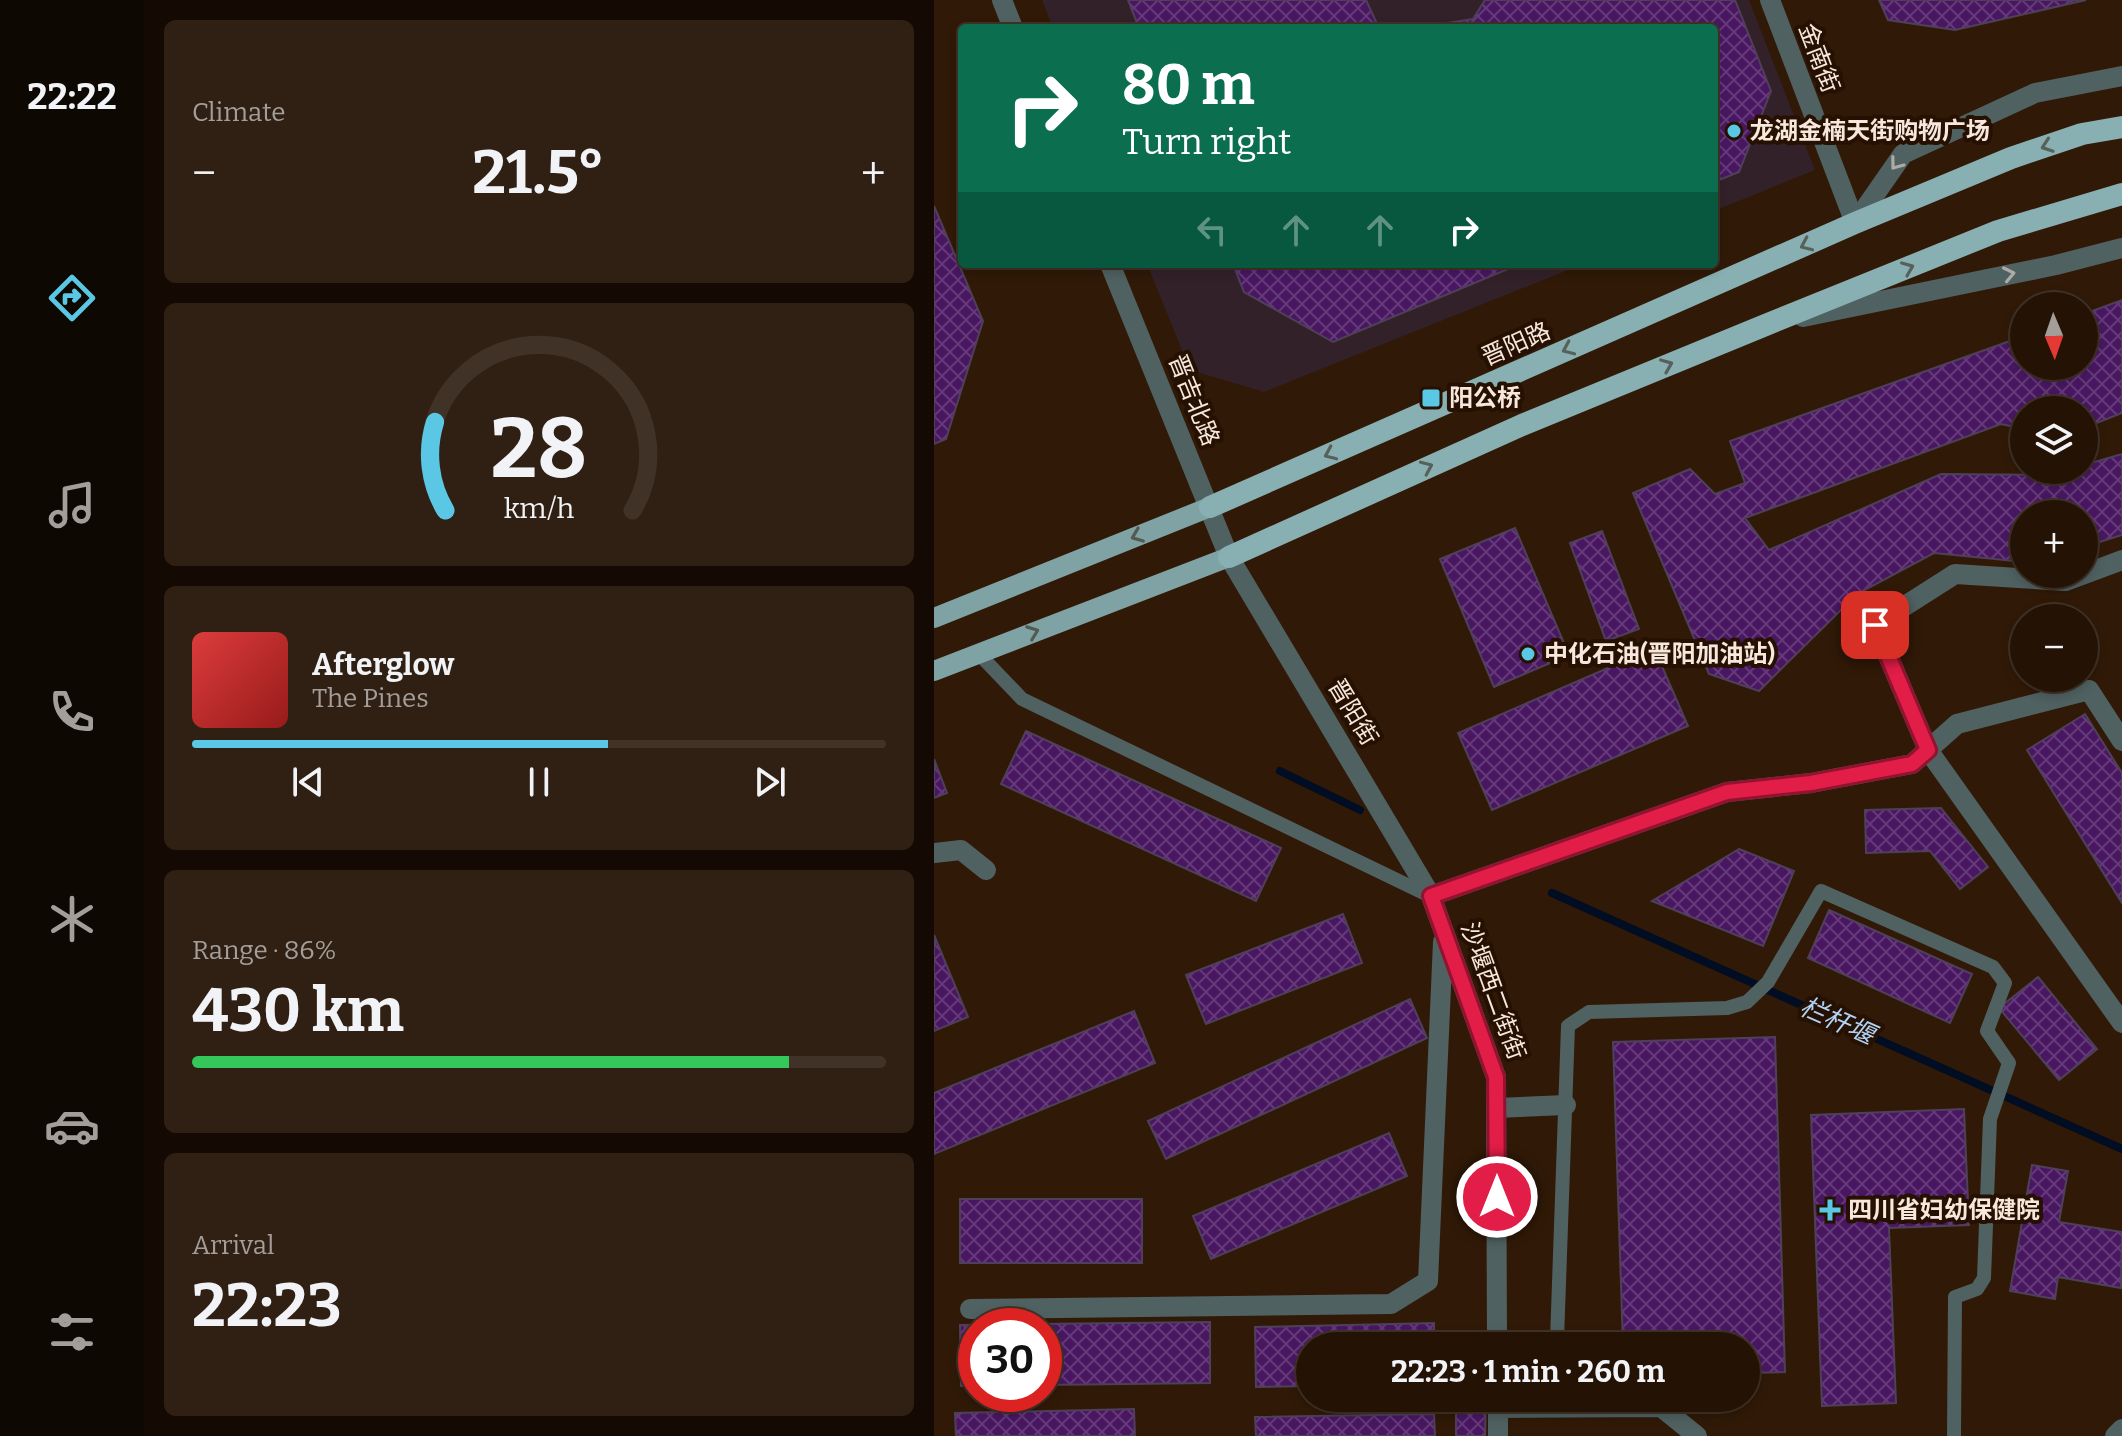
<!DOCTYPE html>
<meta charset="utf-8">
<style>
:root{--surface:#241305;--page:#302013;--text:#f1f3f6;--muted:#a39e9a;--line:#413227;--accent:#5ac8e5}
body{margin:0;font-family:Bitter,"Noto Sans SC",serif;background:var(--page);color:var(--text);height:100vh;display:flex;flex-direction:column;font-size:30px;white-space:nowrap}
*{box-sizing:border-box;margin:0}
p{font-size:26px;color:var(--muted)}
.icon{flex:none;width:44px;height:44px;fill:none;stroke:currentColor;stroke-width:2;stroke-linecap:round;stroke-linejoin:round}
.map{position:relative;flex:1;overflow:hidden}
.sheet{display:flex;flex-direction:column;gap:20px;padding:20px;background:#140a03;width:790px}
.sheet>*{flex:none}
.banner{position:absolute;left:24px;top:24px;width:760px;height:244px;border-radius:8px;box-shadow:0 4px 12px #0003,0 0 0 2px var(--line);background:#0b6e4f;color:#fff;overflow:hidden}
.needle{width:52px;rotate:178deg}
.buttons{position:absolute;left:1076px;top:292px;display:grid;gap:16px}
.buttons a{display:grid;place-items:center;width:88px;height:88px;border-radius:50%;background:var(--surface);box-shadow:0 4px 12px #0003,0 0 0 2px var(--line);font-size:40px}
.speed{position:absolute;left:24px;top:1308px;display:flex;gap:16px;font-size:40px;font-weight:700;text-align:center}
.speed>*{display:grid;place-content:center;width:104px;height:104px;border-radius:50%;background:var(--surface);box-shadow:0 4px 12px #0003,0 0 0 2px var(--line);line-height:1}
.speed .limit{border:12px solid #d22;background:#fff;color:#111}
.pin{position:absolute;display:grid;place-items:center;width:68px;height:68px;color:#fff;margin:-34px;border-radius:16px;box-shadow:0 4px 12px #0006}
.me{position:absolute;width:88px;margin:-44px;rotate:0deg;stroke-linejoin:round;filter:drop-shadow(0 0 6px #0008)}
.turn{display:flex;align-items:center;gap:28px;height:168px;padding:0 32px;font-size:36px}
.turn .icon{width:104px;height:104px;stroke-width:2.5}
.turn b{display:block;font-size:56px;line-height:68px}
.lanes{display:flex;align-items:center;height:76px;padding:0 32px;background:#0003;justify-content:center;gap:40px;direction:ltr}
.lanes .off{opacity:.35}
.big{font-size:60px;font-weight:700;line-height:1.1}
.sheet .tile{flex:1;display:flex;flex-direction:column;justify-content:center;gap:12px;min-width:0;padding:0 28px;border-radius:12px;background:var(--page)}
.sheet .dial{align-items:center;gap:0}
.dial svg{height:208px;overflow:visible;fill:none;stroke:var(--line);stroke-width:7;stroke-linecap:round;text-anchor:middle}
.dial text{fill:var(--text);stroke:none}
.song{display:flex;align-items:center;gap:24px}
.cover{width:96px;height:96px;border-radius:12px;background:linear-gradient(135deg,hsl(0 70% 55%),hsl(0 70% 35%))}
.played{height:8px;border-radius:4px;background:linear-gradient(90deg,var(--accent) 60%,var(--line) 60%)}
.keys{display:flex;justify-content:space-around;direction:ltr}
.heat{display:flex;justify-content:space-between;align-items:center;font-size:44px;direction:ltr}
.charge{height:12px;border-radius:6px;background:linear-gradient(90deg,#34c759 86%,var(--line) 0)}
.trip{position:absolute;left:362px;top:1332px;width:464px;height:80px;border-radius:40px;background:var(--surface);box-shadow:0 4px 12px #0003,0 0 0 2px var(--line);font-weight:700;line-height:80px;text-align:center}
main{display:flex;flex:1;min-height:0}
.tabs{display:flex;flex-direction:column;width:144px;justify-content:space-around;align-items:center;background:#0e0802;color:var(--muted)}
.tabs .icon{width:56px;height:56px}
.tabs .current{color:var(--accent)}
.tabs b{font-size:36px;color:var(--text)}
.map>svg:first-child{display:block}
.commercial{fill:#332129}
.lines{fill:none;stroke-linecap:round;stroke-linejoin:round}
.stream{stroke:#000d22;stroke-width:8}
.building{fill:url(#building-cross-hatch);stroke:#4f4059;stroke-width:2}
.service{stroke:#506162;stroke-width:14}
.minor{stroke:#506162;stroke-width:20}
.tertiary{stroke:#506162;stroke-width:20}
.primary{stroke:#7fa3a4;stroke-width:20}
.trunk{stroke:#88b0b2;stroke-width:22}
.oneway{stroke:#57605a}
.oneway2{stroke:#acaba5}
.oneway3{stroke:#525a52}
.route-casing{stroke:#92132f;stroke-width:20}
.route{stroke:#e11d48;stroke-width:14}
.poi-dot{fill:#5ac8e5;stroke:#261001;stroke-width:3}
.labels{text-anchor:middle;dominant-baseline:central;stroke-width:8;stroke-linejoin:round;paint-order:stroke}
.street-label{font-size:24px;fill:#f7e7dc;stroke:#261001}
.poi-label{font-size:24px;font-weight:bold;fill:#f7e7dc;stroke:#261001;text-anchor:start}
.water-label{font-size:26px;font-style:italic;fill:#afd2f6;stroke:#261001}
</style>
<main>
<nav class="tabs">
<b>22:22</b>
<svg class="icon current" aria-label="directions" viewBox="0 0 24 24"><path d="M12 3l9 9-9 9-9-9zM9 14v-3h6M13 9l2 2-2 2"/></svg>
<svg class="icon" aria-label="music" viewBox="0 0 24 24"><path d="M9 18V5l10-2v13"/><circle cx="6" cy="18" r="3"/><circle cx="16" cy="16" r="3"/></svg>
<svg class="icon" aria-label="phone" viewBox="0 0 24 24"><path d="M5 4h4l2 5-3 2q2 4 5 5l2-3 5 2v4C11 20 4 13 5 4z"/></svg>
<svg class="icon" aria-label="climate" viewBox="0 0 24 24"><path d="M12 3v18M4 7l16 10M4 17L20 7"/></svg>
<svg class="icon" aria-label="car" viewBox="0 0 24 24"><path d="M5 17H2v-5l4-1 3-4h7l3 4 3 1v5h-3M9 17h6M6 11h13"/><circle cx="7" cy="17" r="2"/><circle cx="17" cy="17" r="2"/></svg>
<svg class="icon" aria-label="filters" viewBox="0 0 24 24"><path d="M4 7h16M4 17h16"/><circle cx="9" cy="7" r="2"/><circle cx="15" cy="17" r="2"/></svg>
</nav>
<section class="sheet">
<div class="tile"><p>Climate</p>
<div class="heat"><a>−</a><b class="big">21.5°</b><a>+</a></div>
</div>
<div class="tile dial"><svg viewBox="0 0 100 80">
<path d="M14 69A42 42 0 1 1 86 69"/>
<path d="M14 69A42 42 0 0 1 10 35" stroke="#5ac8e5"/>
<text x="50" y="56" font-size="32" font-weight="700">28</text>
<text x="50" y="72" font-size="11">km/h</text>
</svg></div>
<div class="tile">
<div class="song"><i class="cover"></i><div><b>Afterglow</b><p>The Pines</p></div></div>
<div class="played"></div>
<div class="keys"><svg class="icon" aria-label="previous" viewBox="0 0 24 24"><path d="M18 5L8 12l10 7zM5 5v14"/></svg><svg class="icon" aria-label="pause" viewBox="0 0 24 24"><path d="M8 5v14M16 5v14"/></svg><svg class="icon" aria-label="next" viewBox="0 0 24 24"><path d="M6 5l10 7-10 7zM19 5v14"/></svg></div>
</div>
<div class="tile"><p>Range · 86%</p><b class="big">430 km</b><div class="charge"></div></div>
<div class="tile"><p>Arrival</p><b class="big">22:23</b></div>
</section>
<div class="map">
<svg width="1188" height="1436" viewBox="0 0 1188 1436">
<defs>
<pattern id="building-cross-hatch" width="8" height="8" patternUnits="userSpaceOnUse" patternTransform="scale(2)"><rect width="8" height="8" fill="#491762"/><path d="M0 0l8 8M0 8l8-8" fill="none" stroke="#643978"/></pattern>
</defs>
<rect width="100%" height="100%" fill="#301907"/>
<path class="commercial" d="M108 0H815L881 170 780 211V28H119Z
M213 264H649L330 392 256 370Z"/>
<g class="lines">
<path class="stream" d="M346 771 426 810
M618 893 1188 1149"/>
</g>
<path class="building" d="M194 0H432L445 28H205Z
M551 0H801L837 91 805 172 780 182V28H497L501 25 539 19Z
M945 0H1152L1021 30 954 20Z
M0 206 49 321 12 439 0 444Z
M299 264H586L399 342 310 292Z
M1188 300V413L1150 428V410H1090V429L1067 424 811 518 835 550 1007 474 1118 475 1134 470H1150V465L1188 454V535L1150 547V514H1090V562L1000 553 923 594 825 691 775 674 699 493 756 469 781 494 811 483 796 441 1090 336V366H1150V314Z
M581 528 635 655 560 687 506 559Z
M668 531 705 629 672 641 636 543Z
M720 648 754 726 558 810 524 733Z
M1151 714 1188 773V903L1093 750Z
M92 731 347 848 322 901 67 784Z
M0 759 13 793 0 798Z
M1007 808 1054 867 1026 889 996 851 932 853 931 810Z
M805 849 860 871 829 946 718 901Z
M895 910 1038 974 1016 1023 874 958Z
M409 914 428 963 272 1024 252 975Z
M0 935 34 1017 0 1031Z
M1104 977 1163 1049 1125 1080 1065 1008Z
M476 999 493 1038 232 1159 214 1121Z
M200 1011 221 1063 0 1154V1093Z
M841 1037 851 1372 812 1373V1346H689L679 1042Z
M1030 1109 1035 1225 955 1228 962 1403 888 1406 877 1115Z
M455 1133 473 1176 277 1259 259 1216Z
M1098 1165 1134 1171 1125 1222 1188 1232 1187 1288 1124 1277 1121 1299 1076 1291Z
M26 1199H208V1263H26Z
M276 1322V1383L110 1385V1326H42V1386H27L26 1325Z
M500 1323V1346H376V1386L322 1387 321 1327Z
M522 1398H552L551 1436H522Z
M200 1409 201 1436H22L21 1413Z
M500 1414 501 1436H322L321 1417Z"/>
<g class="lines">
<path class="service" d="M44 653 88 699 496 896
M626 1346 623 1340 634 1026 655 1012 793 1008 813 1002 834 982 887 891 1059 967 1071 983 1053 1031 1075 1063 1056 1119 1050 1278 1043 1289 1021 1297 1020 1436"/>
<path class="minor" d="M836 0 921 223
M295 557 497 896 562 1077 563 1346
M1188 560 1132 581 1021 574 941 625 994 750 1188 1023
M0 853 27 850 52 870
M497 896 793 792 877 783 978 764 1023 724 1155 690 1188 741
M563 1108 632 1105
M36 1309 457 1304 494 1281 509 942
M564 1398V1436
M564 1408 727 1407 763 1436
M1181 1436 1188 1429"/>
<path class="tertiary" d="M68 0 79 28
M921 223 969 154 1101 93 1188 76
M176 264 295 557
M869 317 1122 265 1188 248"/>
<path class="primary" d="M0 618 276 507
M0 671 295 557"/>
<path class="trunk" d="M276 507 921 223 1077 158 1148 134 1188 127
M295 557 588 425 834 324 1064 231 1188 194"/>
</g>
<defs><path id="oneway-chevron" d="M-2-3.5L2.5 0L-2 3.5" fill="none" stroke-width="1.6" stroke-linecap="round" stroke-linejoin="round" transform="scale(2)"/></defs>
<g class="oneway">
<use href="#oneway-chevron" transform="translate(1113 146) rotate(161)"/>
<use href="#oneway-chevron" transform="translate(872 245) rotate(156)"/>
<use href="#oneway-chevron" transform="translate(974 268) rotate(-22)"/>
<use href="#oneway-chevron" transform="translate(634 349) rotate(156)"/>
<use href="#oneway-chevron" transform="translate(733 365) rotate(-22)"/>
<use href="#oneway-chevron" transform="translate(396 454) rotate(156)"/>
<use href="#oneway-chevron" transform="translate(493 467) rotate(-24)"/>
</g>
<g class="oneway2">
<use href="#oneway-chevron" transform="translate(962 164) rotate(127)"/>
<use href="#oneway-chevron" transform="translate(1075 274) rotate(-12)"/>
</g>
<g class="oneway3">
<use href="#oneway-chevron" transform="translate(203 536) rotate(158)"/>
<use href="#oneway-chevron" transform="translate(99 632) rotate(-21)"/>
</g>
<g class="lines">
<defs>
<path id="route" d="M563 1197 562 1077 497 896 793 792 877 783 978 764 994 750 941 625"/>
</defs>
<use href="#route" class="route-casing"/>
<use href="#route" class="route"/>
</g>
<g class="poi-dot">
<circle cx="800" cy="131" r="8"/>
<rect x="487" y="388" width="20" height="20" rx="4"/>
<circle cx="594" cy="654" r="8"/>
<path d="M892 1198h8v8h8v8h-8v8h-8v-8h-8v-8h8z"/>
</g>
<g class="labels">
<g class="street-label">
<text transform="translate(885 58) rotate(69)">金南街</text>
<text transform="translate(582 344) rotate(-24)">晋阳路</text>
<text transform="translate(260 400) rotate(68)">晋吉北路</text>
<text transform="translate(419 712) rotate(59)">晋阳街</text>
<text transform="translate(559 991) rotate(70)">沙堰西二街街</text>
</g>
<g class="poi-label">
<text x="816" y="131">龙湖金楠天街购物广场</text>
<text x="515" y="398">阳公桥</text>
<text x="610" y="654">中化石油(晋阳加油站)</text>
<text x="914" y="1210">四川省妇幼保健院</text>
</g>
<g class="water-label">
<text transform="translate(903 1021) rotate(24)">栏杆堰</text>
</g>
</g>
</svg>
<div class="buttons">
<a><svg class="needle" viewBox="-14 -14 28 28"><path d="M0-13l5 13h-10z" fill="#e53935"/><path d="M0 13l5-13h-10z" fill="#a39e9a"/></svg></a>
<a><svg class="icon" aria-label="layers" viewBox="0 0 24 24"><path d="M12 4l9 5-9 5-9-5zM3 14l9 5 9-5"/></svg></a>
<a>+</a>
<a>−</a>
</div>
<div class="speed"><div class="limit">30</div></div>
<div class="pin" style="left:941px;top:625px;background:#d93025"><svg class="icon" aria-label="arrive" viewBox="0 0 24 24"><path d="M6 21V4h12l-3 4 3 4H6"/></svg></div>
<svg class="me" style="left:563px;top:1197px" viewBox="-20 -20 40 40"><circle r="17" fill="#e11d48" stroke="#fff" stroke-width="3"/><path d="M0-11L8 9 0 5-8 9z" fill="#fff"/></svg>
<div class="trip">22:23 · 1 min · 260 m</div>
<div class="banner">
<div class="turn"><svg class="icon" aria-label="right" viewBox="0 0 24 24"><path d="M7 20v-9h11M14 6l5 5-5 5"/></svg><div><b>80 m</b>Turn right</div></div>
<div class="lanes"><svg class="icon off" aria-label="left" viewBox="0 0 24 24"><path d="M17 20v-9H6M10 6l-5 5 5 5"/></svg><svg class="icon off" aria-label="ahead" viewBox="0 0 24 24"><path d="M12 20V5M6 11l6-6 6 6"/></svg><svg class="icon off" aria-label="ahead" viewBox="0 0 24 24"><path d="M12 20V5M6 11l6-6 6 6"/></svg><svg class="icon" aria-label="right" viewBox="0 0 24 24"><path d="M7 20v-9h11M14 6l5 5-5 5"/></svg></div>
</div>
</div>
</main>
